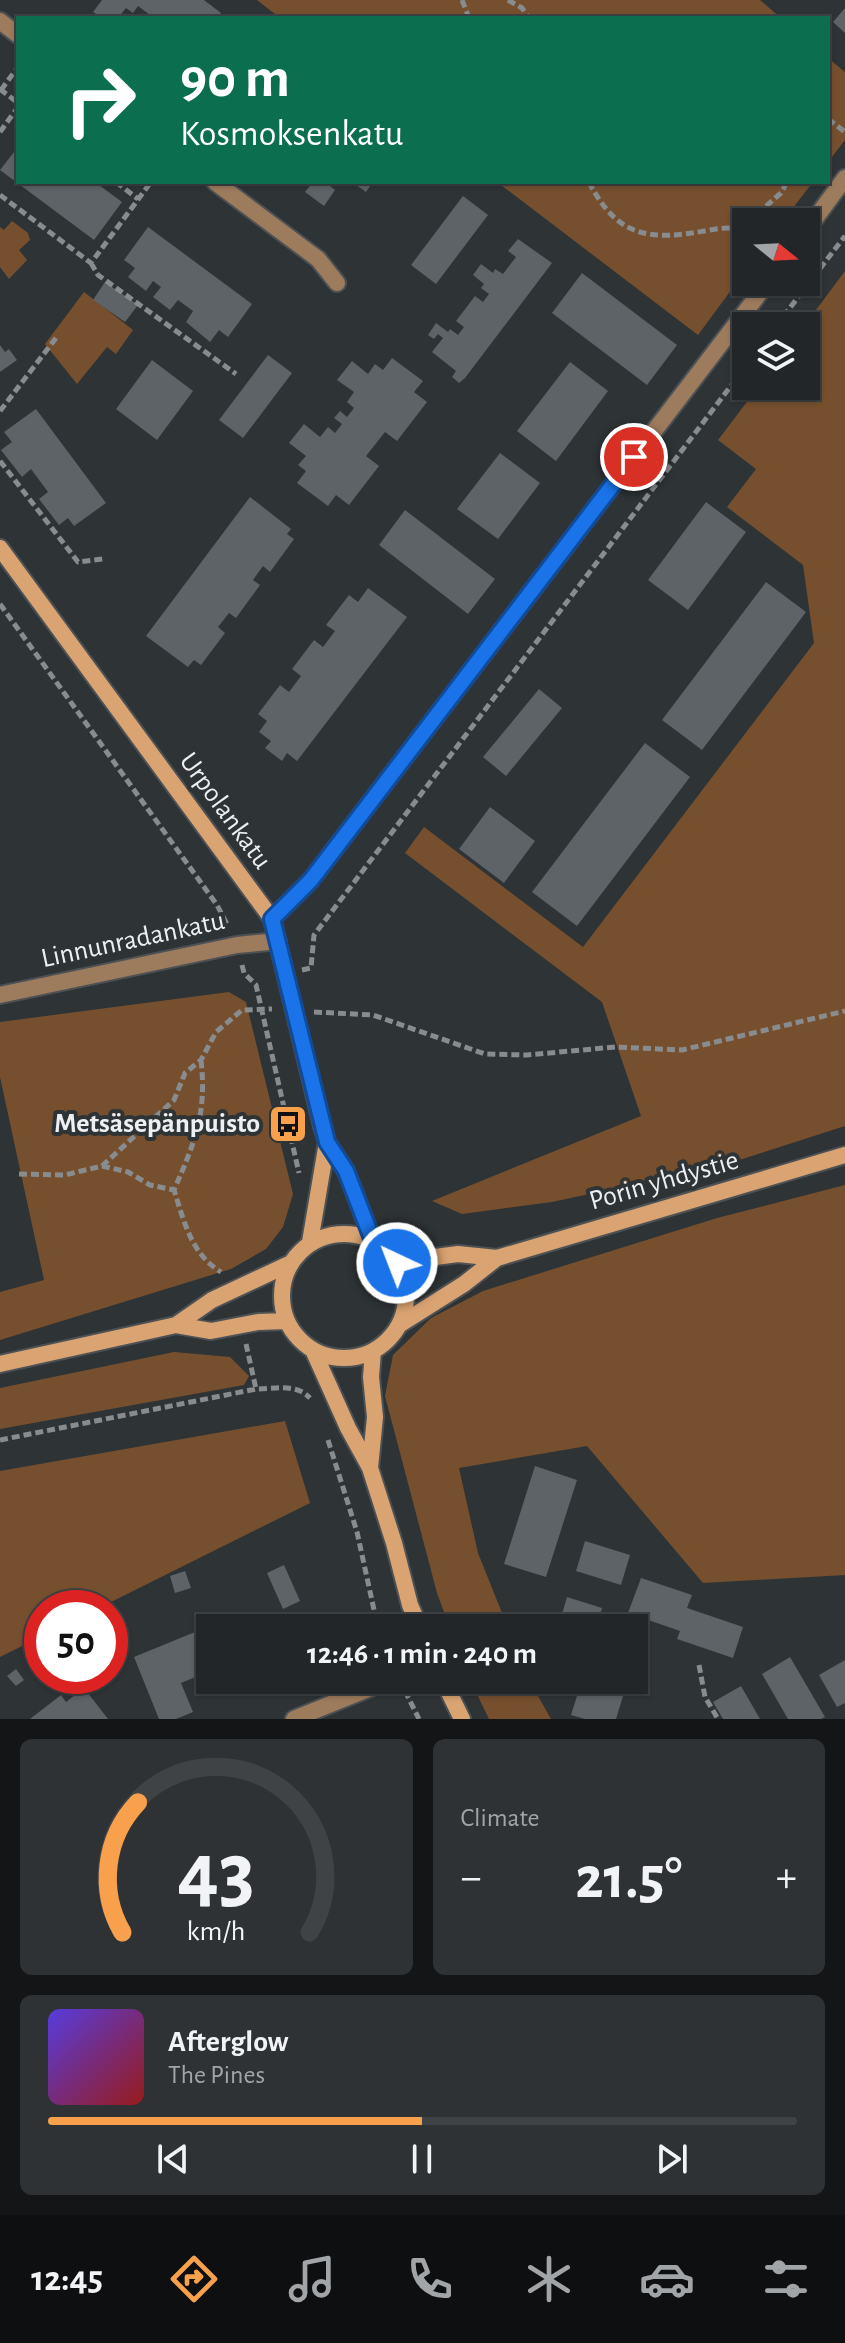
<!DOCTYPE html>
<meta charset="utf-8">
<style>
:root{--surface:#222628;--page:#2e3234;--text:#f1f3f6;--muted:#a2a5a8;--line:#3f4345;--accent:#f8a04b}
body{margin:0;font-family:"Alegreya Sans",sans-serif;background:var(--page);color:var(--text);height:100vh;display:flex;flex-direction:column;font-size:30px;white-space:nowrap}
*{box-sizing:border-box;margin:0}
p{font-size:26px;color:var(--muted)}
.icon{flex:none;width:44px;height:44px;fill:none;stroke:currentColor;stroke-width:2;stroke-linecap:round;stroke-linejoin:round}
.map{position:relative;height:1719px;overflow:hidden}
.sheet{display:flex;flex-direction:column;gap:20px;padding:20px;background:#131516;flex:1}
.sheet>*{flex:none}
.top-card{position:absolute;left:16px;top:16px;width:814px;height:168px;border-radius:0px;box-shadow:0 2px 6px #0004,0 0 0 2px var(--line);background:#0b6e4f;color:#fff;overflow:hidden}
.needle{width:52px;rotate:108deg}
.buttons{position:absolute;left:732px;top:208px;display:grid;gap:16px}
.buttons a{display:grid;place-items:center;width:88px;height:88px;border-radius:0px;background:var(--surface);box-shadow:0 2px 6px #0004,0 0 0 2px var(--line);font-size:40px}
.speed{position:absolute;left:24px;top:1590px;display:flex;gap:16px;font-size:40px;font-weight:700;text-align:center}
.speed>*{display:grid;place-content:center;width:104px;height:104px;border-radius:50%;background:var(--surface);box-shadow:0 2px 6px #0004,0 0 0 2px var(--line);line-height:1}
.speed .limit{border:12px solid #d22;background:#fff;color:#111}
.pin{position:absolute;display:grid;place-items:center;width:68px;height:68px;color:#fff;margin:-34px;border:4px solid #fff;border-radius:50%;box-shadow:0 2px 8px #0007}
.me{position:absolute;width:88px;margin:-44px;rotate:317deg;stroke-linejoin:round;filter:drop-shadow(0 0 6px #0008)}
.turn{display:flex;align-items:center;gap:28px;height:168px;padding:0 32px;font-size:36px}
.turn .icon{width:104px;height:104px;stroke-width:2.5}
.turn b{display:block;font-size:56px;line-height:68px}
.big{font-size:60px;font-weight:600;line-height:1.1}
.sheet .widget{flex:1;display:flex;flex-direction:column;justify-content:center;gap:12px;min-width:0;padding:0 28px;border-radius:12px;background:var(--page)}
.sheet .dial{align-items:center;gap:0}
.dial svg{height:208px;overflow:visible;fill:none;stroke:var(--line);stroke-width:7;stroke-linecap:round;text-anchor:middle}
.dial text{fill:var(--text);stroke:none}
.song{display:flex;align-items:center;gap:24px}
.cover{width:96px;height:96px;border-radius:12px;background:linear-gradient(135deg,hsl(250 70% 55%),hsl(0 70% 35%))}
.played{height:8px;border-radius:4px;background:linear-gradient(90deg,var(--accent) 50%,var(--line) 50%)}
.keys{display:flex;justify-content:space-around;direction:ltr}
.heat{display:flex;justify-content:space-between;align-items:center;font-size:44px;direction:ltr}
.sheet .tiles{flex:1;display:grid;gap:20px;grid-template-columns:1fr 1fr}
.widget:last-child{grid-column:span 2}
.trip{position:absolute;left:196px;top:1614px;width:452px;height:80px;border-radius:0px;background:var(--surface);box-shadow:0 2px 6px #0004,0 0 0 2px var(--line);font-weight:600;line-height:80px;text-align:center}
.dock{display:flex;height:128px;justify-content:space-around;align-items:center;background:#0e0f10;color:var(--muted)}
.dock .icon{width:56px;height:56px}
.dock .active{color:var(--accent)}
.dock b{font-size:36px;color:var(--text)}
.map>svg:first-child{display:block}
.green{fill:#76502e}
.building{fill:#5d6366}
.lines{fill:none;stroke-linecap:round;stroke-linejoin:round}
.minor-casing{stroke:#4d5154;stroke-width:20}
.tertiary-casing{stroke:#4d5154;stroke-width:20}
.secondary-casing{stroke:#4d5154;stroke-width:20}
.path{stroke:#888c8e;stroke-width:5;stroke-dasharray:8 4;stroke-linecap:butt}
.minor{stroke:#9d7b5d;stroke-width:16}
.tertiary{stroke:#9d7b5d;stroke-width:16}
.secondary{stroke:#daa372;stroke-width:16}
.route-casing{stroke:#114b97;stroke-width:20}
.route{stroke:#1a73e8;stroke-width:14}
.labels{text-anchor:middle;dominant-baseline:central;stroke-width:8;stroke-linejoin:round;paint-order:stroke}
.street-label{font-size:28px;fill:#edf0f2;stroke:#2e3336}
.poi-label{font-size:28px;font-weight:bold;fill:#edf0f2;stroke:#2e3336;text-anchor:end}
</style>
<div class="map">
<svg width="845" height="1719" viewBox="0 0 845 1719">
<rect width="100%" height="100%" fill="#2e3336"/>
<path class="green" d="M257 0H760L781 18H280Z
M828 58 845 72V140L828 162Z
M497 182H813L782 222H746V270L698 335Z
M12 221 28 233 30 240 19 250 27 260 9 279 0 267V227L4 230Z
M845 271V1126L724 1165 552 1202 462 1214 432 1201 641 1116 602 1002 405 853 424 827 583 947 814 643 803 565 727 507 756 469 718 440 759 386H806V326H804Z
M84 292 133 330 116 354 107 347 77 384 45 344Z
M229 992 246 1002 293 1194 283 1227 266 1249 231 1269 0 1340V1292L44 1280 0 1077V1022Z
M845 1185V1575L703 1583 587 1446 459 1468 478 1553 508 1628H450L437 1593 385 1396 393 1355 431 1318 483 1291 717 1218Z
M174 1352 230 1357 249 1376 244 1385 0 1429V1388Z
M285 1421 310 1503 99 1608H42V1636L0 1657V1471Z
M470 1680H529L551 1719H489Z"/>
<path class="building" d="M102 0H204L221 13 218 18H154L138 6 133 13 126 8 118 18H102L93 12Z
M845 8V33L833 22Z
M18 147V182H95L122 202 94 240 0 170Z
M313 182H325L335 190 324 206 305 192Z
M352 182H373L366 192Z
M463 196 488 215 436 284 411 265Z
M148 227 252 304 228 337 219 330 210 342 186 322 193 311 178 300 170 310 153 297 161 287 153 281 146 291 128 277 135 268 124 260Z
M518 239 552 263 465 378 459 383 452 377 456 371 432 352 443 338 438 334 434 339 428 335 436 323 448 332 450 329 458 335 464 327 456 321 475 296 483 302 489 294 481 288 484 284 473 275 481 264 493 273 495 269 503 274 516 257 508 251Z
M582 273 677 345 647 385 552 313Z
M105 282 138 305 125 322 93 300Z
M0 345 5 352 9 349 17 360 0 372Z
M268 355 292 373 243 438 219 420Z
M392 358 423 381 414 392 427 402 397 441 385 432 366 456 379 466 349 505 336 495 328 506 297 483 306 471 298 465 306 456 289 443 304 424 320 437 328 427 335 433 342 424 334 418 340 411 347 417 354 408 347 402 354 392 337 380 352 361 368 374 375 364 383 370Z
M152 360 193 391 157 440 116 409Z
M570 362 608 391 556 461 517 431Z
M36 409 106 503 74 526 68 518 59 525 39 499 48 492 31 469 22 477 1 450 12 442 4 432Z
M500 453 540 483 498 539 457 509Z
M250 497 291 529 287 534 294 539 270 572 263 566 253 580 260 585 236 618 229 613 218 627 225 633 201 665 194 660 188 667 146 636Z
M706 502 746 532 688 610 648 580Z
M405 510 495 579 468 614 379 545Z
M766 582 806 612 702 750 662 720Z
M368 588 407 617 297 761 287 753 282 761 265 748 271 741 259 732 267 721 258 714 280 685 289 692 301 676 292 669 314 640 323 647 335 631 326 625 349 595 358 602Z
M539 689 562 708 506 776 483 757Z
M645 743 690 777 577 926 532 892Z
M490 807 535 841 504 883 459 849Z
M535 1466 577 1480 546 1577 504 1564Z
M585 1541 630 1555 621 1585 576 1571Z
M284 1565 300 1601 283 1609 267 1573Z
M185 1571 191 1588 175 1593 170 1576Z
M641 1578 692 1595 687 1608 743 1627 733 1658 677 1639 680 1631 628 1613Z
M567 1597 602 1608 596 1628H558Z
M195 1632 210 1671 181 1683 193 1712 176 1719H159L134 1657Z
M790 1657 825 1717 821 1719H788L762 1674Z
M845 1660V1703L837 1707 819 1675Z
M16 1669 24 1680 16 1686 7 1676Z
M582 1680H628L616 1719H585L571 1715Z
M741 1686 760 1719H723L713 1702Z
M84 1688 108 1719H30L61 1695 66 1702Z"/>
<g class="lines">
<defs>
<path id="minor" d="M0 21 18 35
M215 182 318 259 337 283
M0 995 237 945 278 941
M294 1719 390 1680"/>
<path id="tertiary" d="M806 231 845 178
M272 919 311 880 768 282"/>
<path id="secondary" d="M0 548 272 919 322 1126 327 1142 346 1171 373 1241
M282 1296a62 62 0 1 1 124 0a62 62 0 1 1-124 0Z
M310 1242 327 1142
M391 1255 420 1259 458 1254 497 1258
M176 1325 211 1331 258 1322 286 1321
M399 1325 464 1284 497 1258 845 1155
M313 1350 348 1428 370 1468 394 1543 410 1605 420 1628
M0 1364 176 1325 212 1300 289 1264
M370 1468 375 1417 371 1377 373 1351
M443 1680 462 1719"/>
</defs>
<use href="#minor" class="minor-casing"/>
<use href="#tertiary" class="tertiary-casing"/>
<use href="#secondary" class="secondary-casing"/>
<path class="path" d="M462 0 469 18
M508 0 522 8 529 18
M0 89 18 103
M1 90 18 67
M828 119 845 132
M0 132 18 107
M116 182 138 199
M589 182C618 239 651 241 710 230 722 228 735 226 746 233
M0 195 91 263 151 182
M748 222 781 193 787 182
M91 263 98 275 236 374
M776 326 845 236
M0 411 56 338
M0 461 78 562 103 559
M0 604 217 905 228 926
M242 965 244 973 256 985 299 1173
M302 970 311 968 314 935 746 366
M314 1012 373 1015 485 1054 527 1055 615 1047 682 1050 845 1011
M201 1060C207 1113 195 1142 174 1190 184 1221 191 1254 221 1272
M102 1166 174 1100 185 1073 201 1060 216 1032 242 1010 272 1009
M19 1174 65 1175 102 1166 128 1172 150 1185 174 1190
M246 1344 256 1389
M0 1440 256 1389C275 1389 296 1383 310 1398
M328 1440 357 1532 378 1628
M699 1665 705 1697 718 1719
M405 1691 419 1719"/>
<use href="#minor" class="minor"/>
<use href="#tertiary" class="tertiary"/>
<use href="#secondary" class="secondary"/>
</g>
<g class="lines">
<defs>
<path id="route" d="M397 1263 382 1246 373 1241 346 1171 327 1142 272 919 311 880 634 457"/>
</defs>
<use href="#route" class="route-casing"/>
<use href="#route" class="route"/>
</g>
<defs>
<symbol id="bus-square" viewBox="-11 -11 22 22"><rect x="-9" y="-9" width="18" height="18" rx="4" fill="#f8a04b" stroke="#2e3336"/><path d="M-5-6H5V4H4V6H2V4H-2V6H-4V4H-5ZM-3.5-4V0h7V-4ZM-3.5 1.2v1.5H-2V1.2ZM2 1.2v1.5H3.5V1.2Z" fill="#111"/></symbol>
</defs>
<g fill-rule="evenodd">
<use href="#bus-square" x="266" y="1102" width="44" height="44"/>
</g>
<g class="labels">
<g class="street-label">
<text transform="translate(225 811) rotate(54)">Urpolankatu</text>
<text transform="translate(133 940) rotate(-12)">Linnunradankatu</text>
<text transform="translate(664 1181) rotate(-16)">Porin yhdystie</text>
</g>
<g class="poi-label">
<text x="260" y="1124">Metsäsepänpuisto</text>
</g>
</g>
</svg>
<div class="buttons">
<a><svg class="needle" viewBox="-14 -14 28 28"><path d="M0-13l5 13h-10z" fill="#e53935"/><path d="M0 13l5-13h-10z" fill="#a2a5a8"/></svg></a>
<a><svg class="icon" aria-label="layers" viewBox="0 0 24 24"><path d="M12 4l9 5-9 5-9-5zM3 14l9 5 9-5"/></svg></a>
</div>
<div class="speed"><div class="limit">50</div></div>
<div class="pin" style="left:634px;top:457px;background:#d93025"><svg class="icon" aria-label="arrive" viewBox="0 0 24 24"><path d="M6 21V4h12l-3 4 3 4H6"/></svg></div>
<svg class="me" style="left:397px;top:1263px" viewBox="-20 -20 40 40"><circle r="17" fill="#1a73e8" stroke="#fff" stroke-width="3"/><path d="M0-11L8 9 0 5-8 9z" fill="#fff"/></svg>
<div class="trip">12:46 · 1 min · 240 m</div>
<div class="top-card">
<div class="turn"><svg class="icon" aria-label="right" viewBox="0 0 24 24"><path d="M7 20v-9h11M14 6l5 5-5 5"/></svg><div><b>90 m</b>Kosmoksenkatu</div></div>
</div>
</div>
<section class="sheet">
<div class="tiles">
<div class="widget dial"><svg viewBox="0 0 100 80">
<path d="M14 69A42 42 0 1 1 86 69"/>
<path d="M14 69A42 42 0 0 1 20 19" stroke="#f8a04b"/>
<text x="50" y="56" font-size="32" font-weight="700">43</text>
<text x="50" y="72" font-size="11">km/h</text>
</svg></div>
<div class="widget"><p>Climate</p>
<div class="heat"><a>−</a><b class="big">21.5°</b><a>+</a></div>
</div>
<div class="widget">
<div class="song"><i class="cover"></i><div><b>Afterglow</b><p>The Pines</p></div></div>
<div class="played"></div>
<div class="keys"><svg class="icon" aria-label="previous" viewBox="0 0 24 24"><path d="M18 5L8 12l10 7zM5 5v14"/></svg><svg class="icon" aria-label="pause" viewBox="0 0 24 24"><path d="M8 5v14M16 5v14"/></svg><svg class="icon" aria-label="next" viewBox="0 0 24 24"><path d="M6 5l10 7-10 7zM19 5v14"/></svg></div>
</div>
</div>
</section>
<nav class="dock">
<b>12:45</b>
<svg class="icon active" aria-label="directions" viewBox="0 0 24 24"><path d="M12 3l9 9-9 9-9-9zM9 14v-3h6M13 9l2 2-2 2"/></svg>
<svg class="icon" aria-label="music" viewBox="0 0 24 24"><path d="M9 18V5l10-2v13"/><circle cx="6" cy="18" r="3"/><circle cx="16" cy="16" r="3"/></svg>
<svg class="icon" aria-label="phone" viewBox="0 0 24 24"><path d="M5 4h4l2 5-3 2q2 4 5 5l2-3 5 2v4C11 20 4 13 5 4z"/></svg>
<svg class="icon" aria-label="climate" viewBox="0 0 24 24"><path d="M12 3v18M4 7l16 10M4 17L20 7"/></svg>
<svg class="icon" aria-label="car" viewBox="0 0 24 24"><path d="M5 17H2v-5l4-1 3-4h7l3 4 3 1v5h-3M9 17h6M6 11h13"/><circle cx="7" cy="17" r="2"/><circle cx="17" cy="17" r="2"/></svg>
<svg class="icon" aria-label="filters" viewBox="0 0 24 24"><path d="M4 7h16M4 17h16"/><circle cx="9" cy="7" r="2"/><circle cx="15" cy="17" r="2"/></svg>
</nav>
